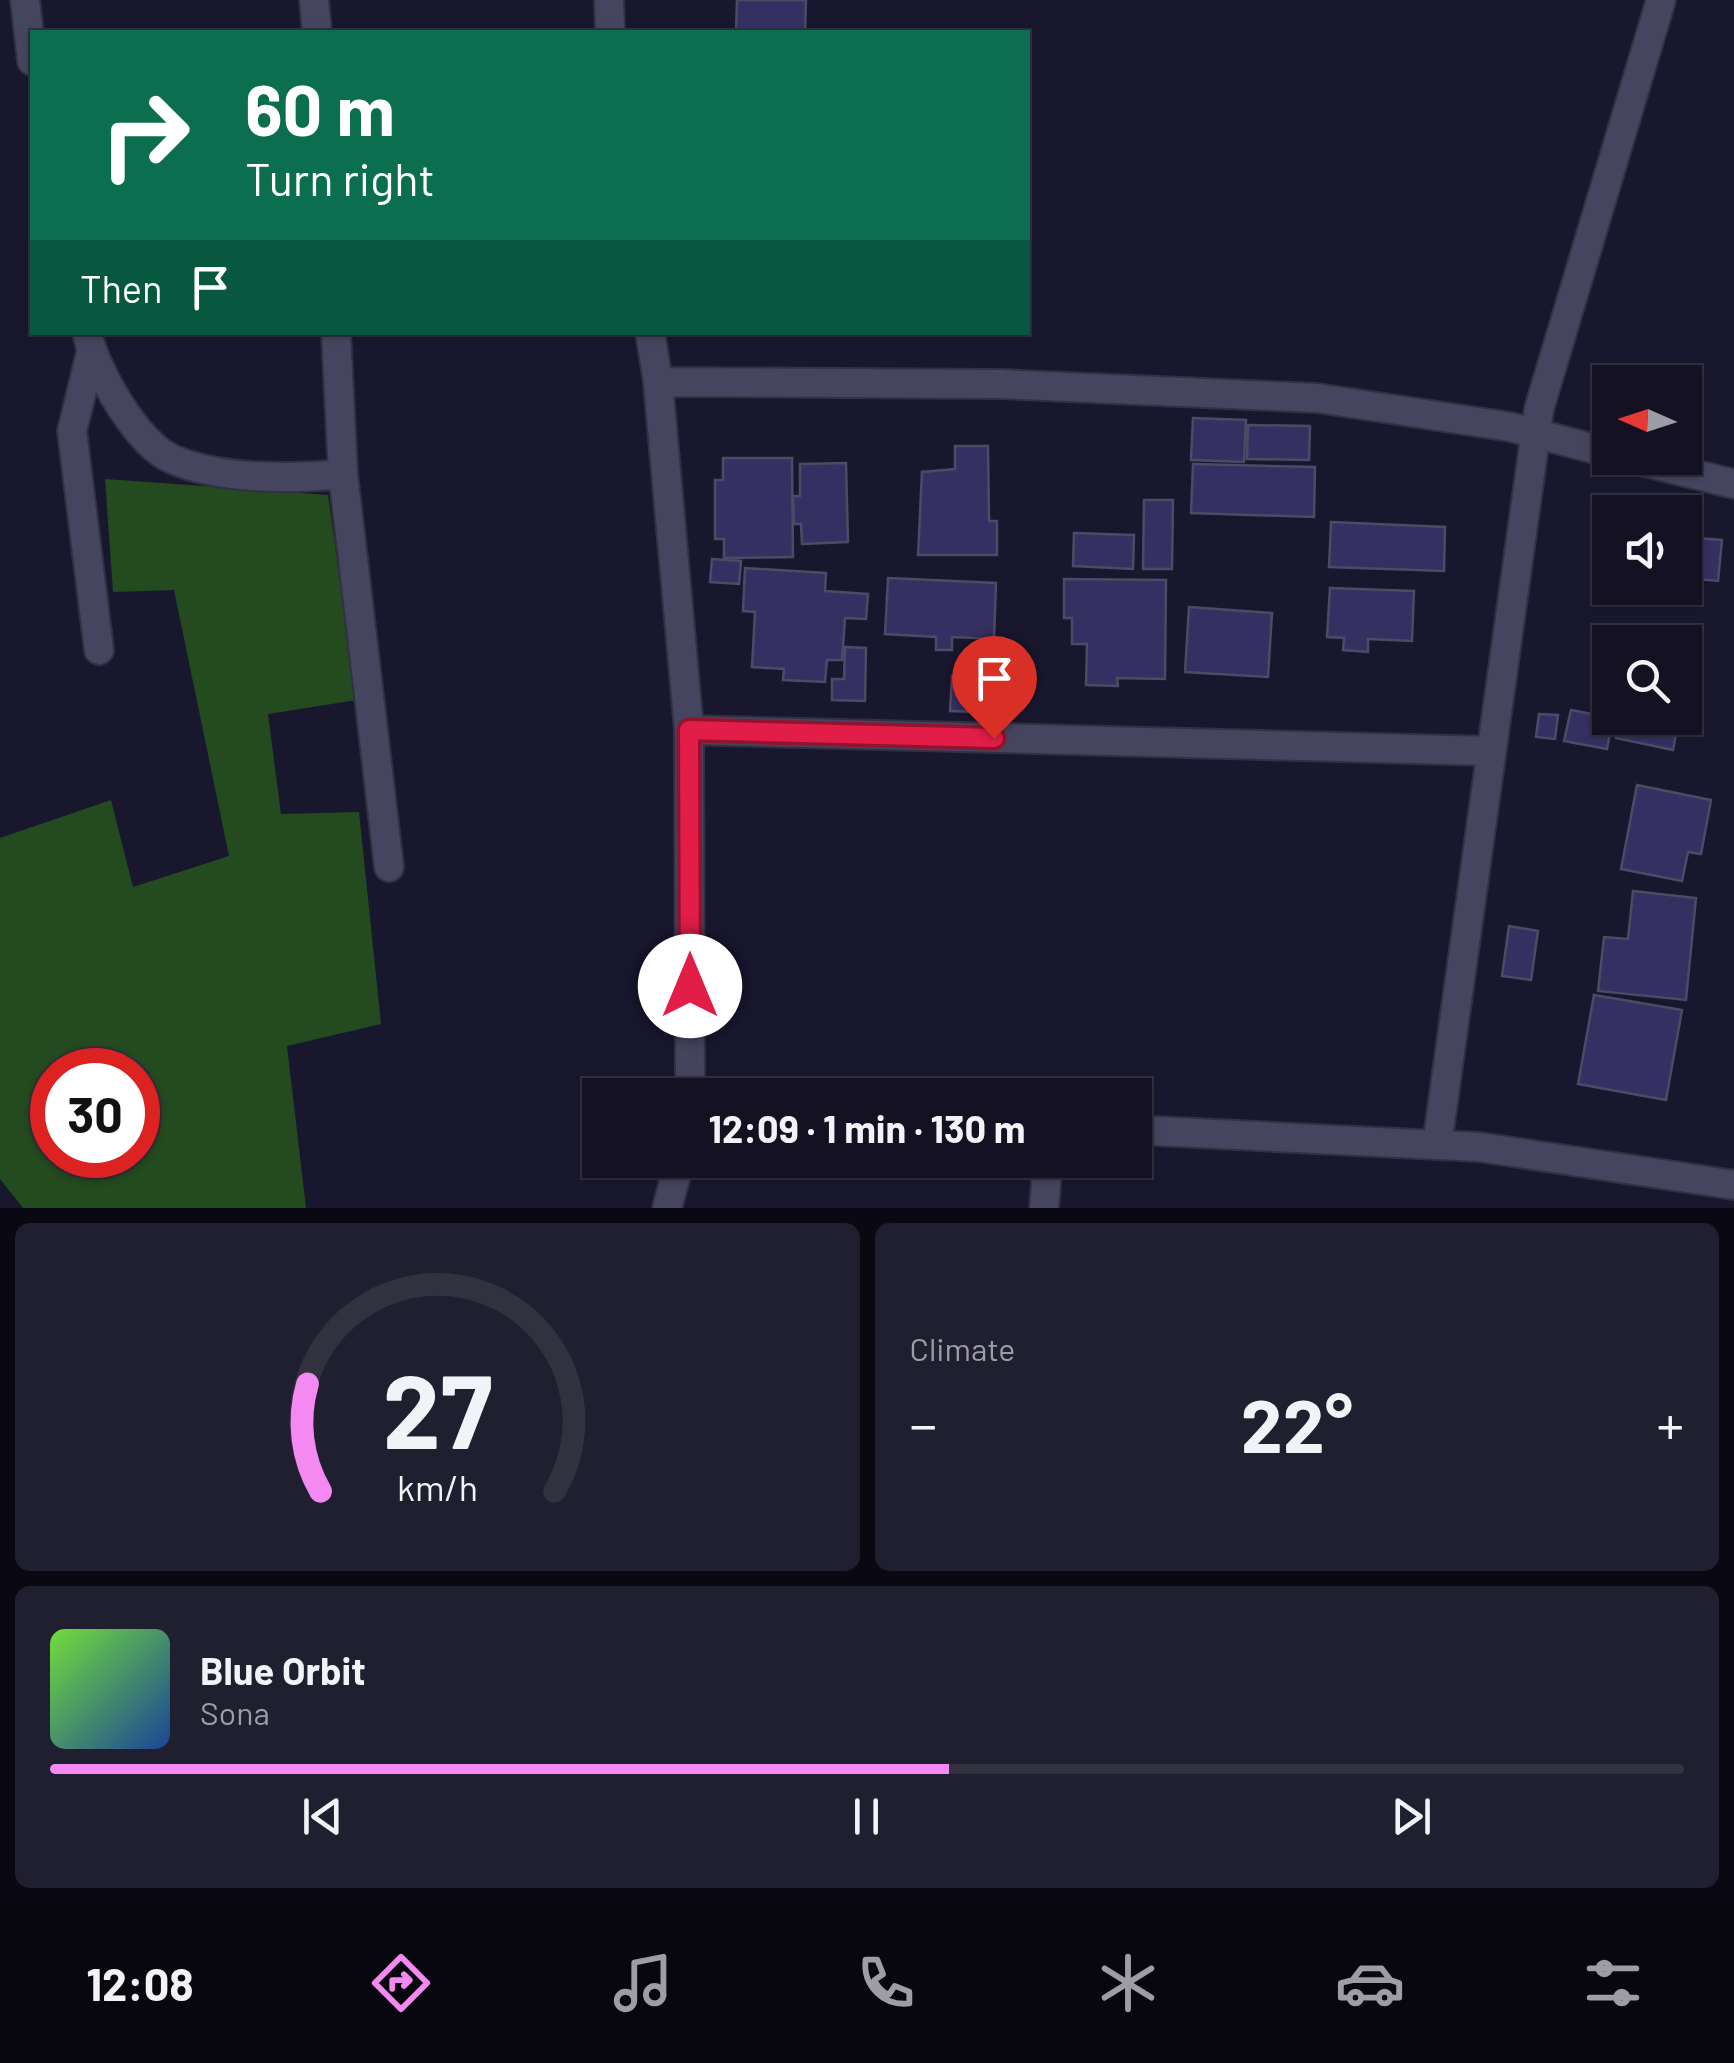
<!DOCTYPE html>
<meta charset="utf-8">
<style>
:root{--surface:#131122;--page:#201f2f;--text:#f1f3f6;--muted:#9d9da5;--line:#323140;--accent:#f389f1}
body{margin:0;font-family:Barlow,sans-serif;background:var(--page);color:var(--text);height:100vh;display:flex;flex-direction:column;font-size:38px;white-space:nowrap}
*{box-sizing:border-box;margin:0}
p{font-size:32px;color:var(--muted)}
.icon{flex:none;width:55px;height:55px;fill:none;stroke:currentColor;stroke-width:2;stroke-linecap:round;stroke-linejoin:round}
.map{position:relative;height:1208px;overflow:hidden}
.panel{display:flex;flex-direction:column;gap:15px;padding:15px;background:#0a0913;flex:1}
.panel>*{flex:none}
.guide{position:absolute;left:30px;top:30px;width:1000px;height:305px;border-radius:0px;box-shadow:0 2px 8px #0004,0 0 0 2px var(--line);background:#0b6e4f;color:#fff;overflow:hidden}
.needle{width:65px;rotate:273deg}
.controls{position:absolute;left:1592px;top:365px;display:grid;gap:20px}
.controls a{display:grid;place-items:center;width:110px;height:110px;border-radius:0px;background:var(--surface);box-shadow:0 2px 8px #0004,0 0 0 2px var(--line);font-size:50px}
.speed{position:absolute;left:30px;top:1048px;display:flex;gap:20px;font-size:50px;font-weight:700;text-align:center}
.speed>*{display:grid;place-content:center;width:130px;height:130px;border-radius:50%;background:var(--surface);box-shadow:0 2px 8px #0004,0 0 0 2px var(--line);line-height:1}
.speed .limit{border:15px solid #d22;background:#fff;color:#111}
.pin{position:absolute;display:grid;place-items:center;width:85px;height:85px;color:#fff;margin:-102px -42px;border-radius:50% 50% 50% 0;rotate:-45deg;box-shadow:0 0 10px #0007}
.pin .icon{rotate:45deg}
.me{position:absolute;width:110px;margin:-55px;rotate:0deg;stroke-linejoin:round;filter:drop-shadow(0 0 8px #0008)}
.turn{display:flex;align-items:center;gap:35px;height:210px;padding:0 50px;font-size:45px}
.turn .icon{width:130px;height:130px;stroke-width:2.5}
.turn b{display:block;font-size:70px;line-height:85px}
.then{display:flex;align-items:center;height:95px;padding:0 50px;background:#0003;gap:20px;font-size:38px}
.big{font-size:75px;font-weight:700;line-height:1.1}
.panel .widget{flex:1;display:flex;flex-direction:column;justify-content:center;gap:15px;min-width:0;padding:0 35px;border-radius:15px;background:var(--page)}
.panel .dial{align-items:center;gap:0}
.dial svg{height:260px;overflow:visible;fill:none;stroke:var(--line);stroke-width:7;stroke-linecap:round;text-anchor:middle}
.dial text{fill:var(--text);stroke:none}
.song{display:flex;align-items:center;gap:30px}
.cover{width:120px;height:120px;border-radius:15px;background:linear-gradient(135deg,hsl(100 70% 55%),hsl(220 70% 35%))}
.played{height:10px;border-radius:5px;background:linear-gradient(90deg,var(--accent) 55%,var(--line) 55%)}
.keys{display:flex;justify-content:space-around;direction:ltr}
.heat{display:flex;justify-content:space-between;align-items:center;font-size:55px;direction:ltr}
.panel .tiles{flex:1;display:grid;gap:15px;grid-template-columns:1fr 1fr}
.widget:last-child{grid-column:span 2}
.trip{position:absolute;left:582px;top:1078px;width:570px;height:100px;border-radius:0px;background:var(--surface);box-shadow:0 2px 8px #0004,0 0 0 2px var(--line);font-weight:700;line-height:100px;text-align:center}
.dock{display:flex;height:160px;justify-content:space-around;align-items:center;background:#08070e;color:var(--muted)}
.dock .icon{width:70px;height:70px}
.dock .on{color:var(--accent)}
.dock b{font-size:45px;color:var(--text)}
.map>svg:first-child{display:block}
.green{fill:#244a20;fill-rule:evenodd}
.building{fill:#362f62;stroke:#4c4b65;stroke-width:2.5}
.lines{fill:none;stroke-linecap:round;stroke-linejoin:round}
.street-casing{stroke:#323142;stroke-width:32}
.street{stroke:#46455f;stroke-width:28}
.route-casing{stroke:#92132f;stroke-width:25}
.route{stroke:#e11d48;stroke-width:18}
</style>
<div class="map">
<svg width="1734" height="1208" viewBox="0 0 1734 1208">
<rect width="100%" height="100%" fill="#19172e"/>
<path class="green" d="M105 479 328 495 357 700 268 714 281 814 359 812 381 1024 287 1046 306 1208H23L0 1179V838L111 800 133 887 229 856 174 590 113 592ZM52 1070H138V1155H52Z"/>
<path class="building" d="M737 0H806L805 32H736Z
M1193 418 1246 420 1244 462 1191 460Z
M1248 425 1310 426 1309 460 1247 459Z
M955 446H988L989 521H997V555H918L922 472 955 469Z
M723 458H792L793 557 724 558V539H715V480H723Z
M846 463 848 542 802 544 801 524H794L793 496H800V464Z
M1193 464 1315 467 1314 517 1191 513Z
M1144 500H1173L1172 569H1143Z
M1631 500 1670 503 1669 512H1630Z
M1331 522 1445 527 1444 571 1329 567Z
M1074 533 1134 535 1133 569 1073 566Z
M1685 537 1722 540 1718 581 1685 578Z
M712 559 741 561 739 584 710 582Z
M745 568 826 573 825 591 868 594 866 619 845 618 842 660H827L825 682 783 680 784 669 752 667 755 612 743 611Z
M888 578 996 583 994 639 952 637V650H936V637L885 634Z
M1064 579 1166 580 1165 679 1117 678 1118 686 1086 685 1087 644H1072V618H1064Z
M1330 588 1414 591 1412 641 1368 639V652L1343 650 1344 638 1327 637Z
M1189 607 1272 613 1268 677 1185 672Z
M845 647 866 648 865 701 832 700V679H844Z
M952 676 1005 678 1004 713 950 711Z
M1571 710 1613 718 1607 749 1564 741Z
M1539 714 1558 715 1555 739 1536 737Z
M1620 718H1679L1673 750 1616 738Z
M1637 785 1711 800 1701 854 1688 852 1682 881 1621 869Z
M1633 891 1696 898 1686 1000 1598 991 1604 937 1628 939Z
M1509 926 1538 931 1531 980 1502 976Z
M1594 995 1682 1010 1666 1100 1578 1084Z"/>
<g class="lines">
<defs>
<path id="street" d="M25 0 32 61
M314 0 317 32
M609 0 610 32
M87 332C94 369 137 444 172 459 219 480 293 479 343 474
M336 332 343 474 389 867
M650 332 658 382 689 730 690 1095
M91 353 72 431 99 650
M658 382 1001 384 1317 398 1511 427 1610 453
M1628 458 1734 484
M689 730 1491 751
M1135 1130 1479 1147 1734 1185
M1437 1145 1539 409 1661 0
M667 1208 680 1160
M1044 1208 1048 1160"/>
</defs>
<use href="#street" class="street-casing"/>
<use href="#street" class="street"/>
</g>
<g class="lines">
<defs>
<path id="route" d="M690 986 689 730 994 738"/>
</defs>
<use href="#route" class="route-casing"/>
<use href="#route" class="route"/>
</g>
</svg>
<div class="controls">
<a><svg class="needle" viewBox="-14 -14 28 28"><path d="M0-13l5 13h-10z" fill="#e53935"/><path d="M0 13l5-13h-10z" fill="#9d9da5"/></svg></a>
<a><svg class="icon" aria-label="sound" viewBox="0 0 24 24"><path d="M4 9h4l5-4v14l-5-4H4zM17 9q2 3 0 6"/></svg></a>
<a><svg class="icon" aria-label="search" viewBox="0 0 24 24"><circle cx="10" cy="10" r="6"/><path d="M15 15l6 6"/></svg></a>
</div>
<div class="speed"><div class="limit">30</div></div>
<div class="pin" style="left:994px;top:738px;background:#d93025"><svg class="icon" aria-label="arrive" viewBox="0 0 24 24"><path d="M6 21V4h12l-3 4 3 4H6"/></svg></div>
<svg class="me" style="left:690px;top:986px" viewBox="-20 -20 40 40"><circle r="19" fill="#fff"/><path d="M0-13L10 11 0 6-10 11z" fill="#e11d48"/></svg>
<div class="trip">12:09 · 1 min · 130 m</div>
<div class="guide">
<div class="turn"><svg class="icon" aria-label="right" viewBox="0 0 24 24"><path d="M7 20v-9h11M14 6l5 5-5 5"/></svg><div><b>60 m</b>Turn right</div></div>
<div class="then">Then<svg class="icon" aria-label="arrive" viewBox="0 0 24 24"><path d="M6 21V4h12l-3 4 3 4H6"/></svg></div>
</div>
</div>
<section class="panel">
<div class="tiles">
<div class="widget dial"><svg viewBox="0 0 100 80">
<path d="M14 69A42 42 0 1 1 86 69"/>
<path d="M14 69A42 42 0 0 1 10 36" stroke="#f389f1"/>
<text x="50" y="56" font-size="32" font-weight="700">27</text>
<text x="50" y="72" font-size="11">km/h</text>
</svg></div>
<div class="widget"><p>Climate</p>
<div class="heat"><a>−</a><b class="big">22°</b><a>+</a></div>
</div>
<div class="widget">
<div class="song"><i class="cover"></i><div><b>Blue Orbit</b><p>Sona</p></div></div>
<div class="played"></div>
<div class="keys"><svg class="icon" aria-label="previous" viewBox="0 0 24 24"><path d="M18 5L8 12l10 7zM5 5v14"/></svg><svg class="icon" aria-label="pause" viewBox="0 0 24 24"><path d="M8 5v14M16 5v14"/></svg><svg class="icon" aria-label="next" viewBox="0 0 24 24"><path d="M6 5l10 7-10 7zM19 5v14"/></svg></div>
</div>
</div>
</section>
<nav class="dock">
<b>12:08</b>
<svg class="icon on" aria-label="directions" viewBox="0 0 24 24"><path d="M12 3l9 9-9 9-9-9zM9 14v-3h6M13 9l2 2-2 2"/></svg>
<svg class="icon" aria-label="music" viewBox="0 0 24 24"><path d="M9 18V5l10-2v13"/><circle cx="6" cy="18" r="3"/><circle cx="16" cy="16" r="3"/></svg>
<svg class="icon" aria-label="phone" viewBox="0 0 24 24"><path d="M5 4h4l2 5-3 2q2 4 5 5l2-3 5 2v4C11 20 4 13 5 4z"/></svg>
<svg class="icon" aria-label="climate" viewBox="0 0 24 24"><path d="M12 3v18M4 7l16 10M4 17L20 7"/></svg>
<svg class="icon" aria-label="car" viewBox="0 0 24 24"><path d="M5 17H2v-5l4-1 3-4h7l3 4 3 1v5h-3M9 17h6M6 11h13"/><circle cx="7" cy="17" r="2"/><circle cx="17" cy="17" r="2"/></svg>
<svg class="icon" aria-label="filters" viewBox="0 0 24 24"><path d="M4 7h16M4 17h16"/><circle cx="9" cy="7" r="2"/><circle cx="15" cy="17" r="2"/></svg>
</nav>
